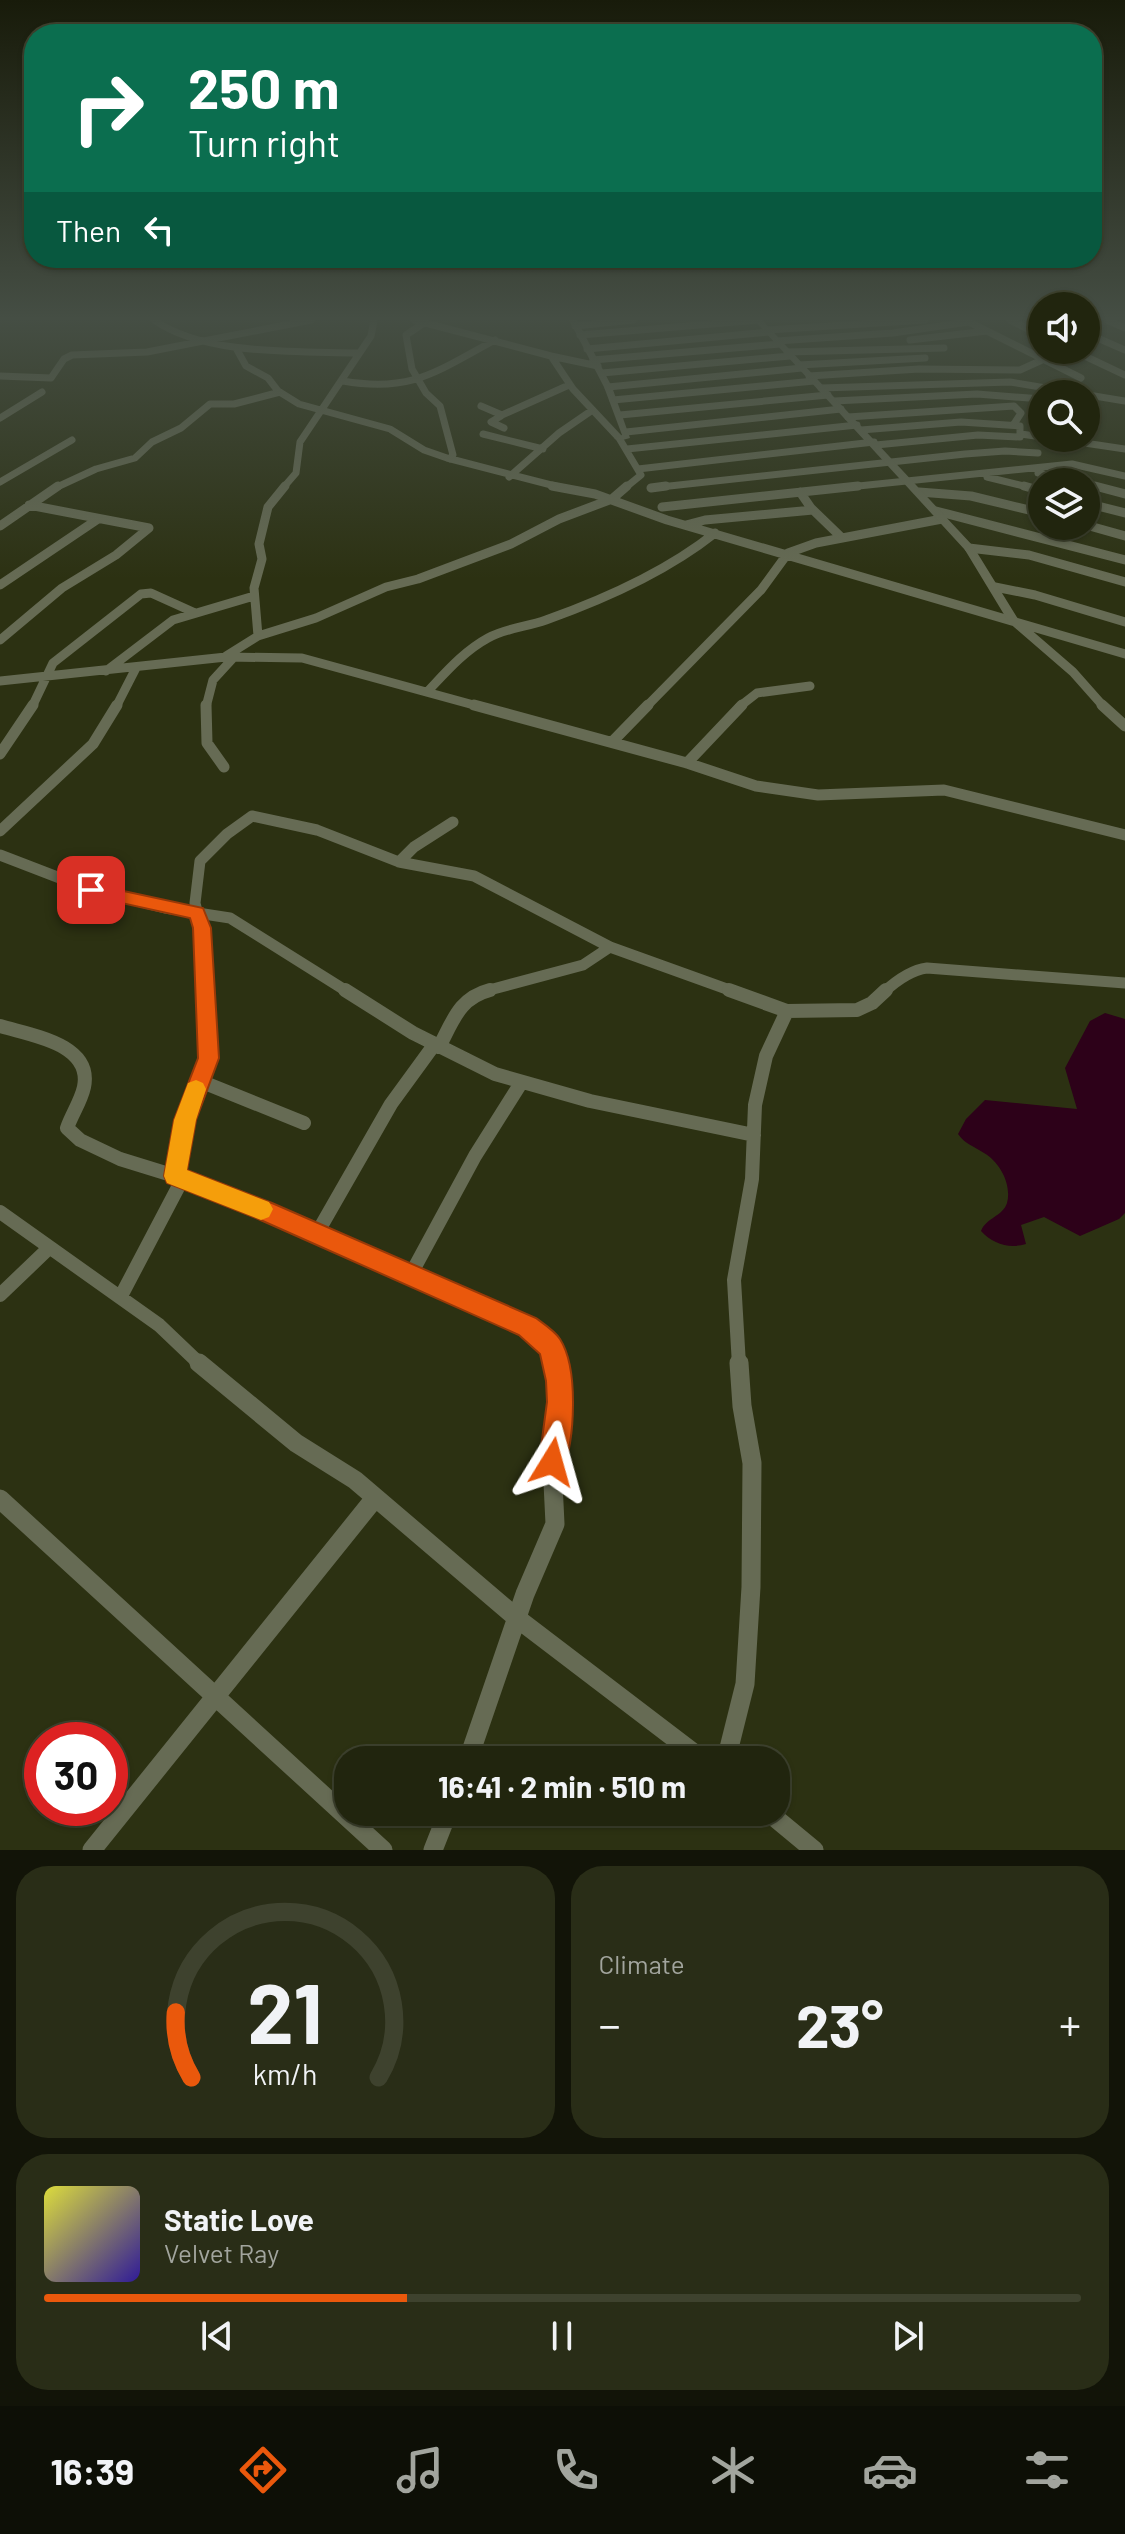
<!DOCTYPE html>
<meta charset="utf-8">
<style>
:root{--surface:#21250e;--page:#292d17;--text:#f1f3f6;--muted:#a2a59e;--line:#3e422e;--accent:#ea580c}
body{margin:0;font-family:Barlow,sans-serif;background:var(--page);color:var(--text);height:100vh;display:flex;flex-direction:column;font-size:30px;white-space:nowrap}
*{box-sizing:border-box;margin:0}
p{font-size:26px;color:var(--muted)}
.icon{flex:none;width:44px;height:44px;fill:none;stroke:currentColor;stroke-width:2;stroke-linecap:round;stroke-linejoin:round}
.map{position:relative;height:1850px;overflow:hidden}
.panel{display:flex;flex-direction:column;gap:16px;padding:16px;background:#121408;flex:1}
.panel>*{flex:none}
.hud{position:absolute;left:24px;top:24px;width:1078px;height:244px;border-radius:32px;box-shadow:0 2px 6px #0004,0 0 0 2px var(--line);background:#0b6e4f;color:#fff;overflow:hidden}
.controls{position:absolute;left:1028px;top:292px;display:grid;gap:16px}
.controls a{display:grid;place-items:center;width:72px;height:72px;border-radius:50%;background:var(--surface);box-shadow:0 2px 6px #0004,0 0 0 2px var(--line);font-size:40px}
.speed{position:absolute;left:24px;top:1722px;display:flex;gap:16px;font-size:40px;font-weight:700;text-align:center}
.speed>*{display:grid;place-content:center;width:104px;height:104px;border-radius:50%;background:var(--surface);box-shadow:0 2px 6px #0004,0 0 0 2px var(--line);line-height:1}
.speed .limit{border:12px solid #d22;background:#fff;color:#111}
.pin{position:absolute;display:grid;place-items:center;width:68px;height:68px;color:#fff;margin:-34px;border-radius:16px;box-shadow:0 4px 12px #0006}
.me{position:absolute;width:88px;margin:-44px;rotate:8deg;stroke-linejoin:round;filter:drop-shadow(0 0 6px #0008)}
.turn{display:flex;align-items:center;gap:28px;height:168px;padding:0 32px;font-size:36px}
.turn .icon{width:104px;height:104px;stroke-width:2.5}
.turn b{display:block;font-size:56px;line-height:68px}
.then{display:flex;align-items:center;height:76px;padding:0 32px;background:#0003;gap:16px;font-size:30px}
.big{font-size:60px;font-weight:700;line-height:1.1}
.panel .card{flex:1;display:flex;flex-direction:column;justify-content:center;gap:12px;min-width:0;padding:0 28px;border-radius:32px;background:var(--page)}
.panel .dial{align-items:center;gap:0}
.dial svg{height:208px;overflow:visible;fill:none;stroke:var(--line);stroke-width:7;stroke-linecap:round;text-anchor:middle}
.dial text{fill:var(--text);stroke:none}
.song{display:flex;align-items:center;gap:24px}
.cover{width:96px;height:96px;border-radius:12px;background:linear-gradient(135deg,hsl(60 70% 55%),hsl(250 70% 35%))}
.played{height:8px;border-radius:4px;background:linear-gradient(90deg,var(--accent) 35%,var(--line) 35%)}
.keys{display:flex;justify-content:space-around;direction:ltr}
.heat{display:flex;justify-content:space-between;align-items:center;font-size:44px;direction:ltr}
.panel .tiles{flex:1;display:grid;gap:16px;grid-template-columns:1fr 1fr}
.card:last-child{grid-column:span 2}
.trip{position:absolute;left:334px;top:1746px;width:456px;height:80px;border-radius:32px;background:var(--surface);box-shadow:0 2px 6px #0004,0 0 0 2px var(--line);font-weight:700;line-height:80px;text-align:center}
.dock{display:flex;height:128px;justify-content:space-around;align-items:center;background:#0d0f06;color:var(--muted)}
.dock .icon{width:56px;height:56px}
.dock .on{color:var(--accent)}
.dock b{font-size:36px;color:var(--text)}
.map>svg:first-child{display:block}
.water{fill:#2d0119}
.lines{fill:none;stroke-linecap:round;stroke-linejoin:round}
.minor-far4{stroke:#666b54;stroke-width:7}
.minor-far3{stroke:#666b54;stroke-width:9}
.minor-far2{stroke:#666b54;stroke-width:11}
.minor-far1{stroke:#666b54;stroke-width:14}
.minor{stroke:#666b54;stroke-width:19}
.tertiary{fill:#666b54;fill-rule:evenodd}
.route{fill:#ea580c;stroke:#983908;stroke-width:2}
.slow{fill:#f59e0b}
</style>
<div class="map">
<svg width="1125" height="1850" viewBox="0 0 1125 1850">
<rect width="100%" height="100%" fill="#2c3112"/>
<path class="water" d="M1105 1013 1125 1019V1213L1119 1219 1080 1236 1044 1217 1021 1225 1026 1244C1009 1249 993 1244 981 1231 986 1218 1003 1216 1007 1203 1012 1185 1000 1162 984 1153 974 1146 966 1145 958 1134L966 1119 985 1100 1077 1109 1065 1068 1090 1021Z"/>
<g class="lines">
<path class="minor-far4" d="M154 320C205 356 297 351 358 353
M414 320 551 356 573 389 619 438 641 475 625 488
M965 320 1081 378
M1010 320 1042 336
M1107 320 1125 328
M424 323 406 335 412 369 426 393 440 406 453 455 450 459
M575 326 633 320
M767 330 925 320
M1086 333 1125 350
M580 335 759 320
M910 340 987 331
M777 341 893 333 968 322
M236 348 246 366 268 378 278 391 299 404 390 429 424 450 447 458 563 488
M587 349 769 332
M1072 350 1125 375
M787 352 944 348
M551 356 598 366
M593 360 780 344
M799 365 925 358
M602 373 790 356
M0 376 51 378 64 359 72 355 147 352 311 320
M809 376 919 369 1020 370 1042 360
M343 381C412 393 437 371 495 340
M608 387 802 368
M821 388 1010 382 1125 401
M613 400 814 381
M834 401 977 394 1042 399
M481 406 502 415 569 385
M620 415 828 395
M501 416 491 422 504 428
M848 417 1014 406 1021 413 1014 424
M0 418 42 392
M861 430 961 422 1020 426V437L978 435 876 445
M626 432 841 409
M483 434 543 449
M1021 434 1042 437
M1051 438 1125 449
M627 449 857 425
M638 469 874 442
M1038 473 1076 482
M509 477 559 433 591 411
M987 477 1032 488
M0 482 72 440
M1086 484 1103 488
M55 488 96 469 135 458 152 442 181 428 210 404H234L280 392
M283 488 296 473 300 442 371 336 374 320
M651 488 965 454 1005 451 1038 453
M839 488 1072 464 1125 476"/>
<path class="minor-far3" d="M552 486 595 494 667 520 1125 654
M1024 486 1042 491
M1095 486 1125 494
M651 488 666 486
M800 492 811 508 841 537
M919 492 971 496 1042 513
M1086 503 1125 513
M29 505 149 528
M662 507 858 486
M936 511 1125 560
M686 525 705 520 813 510
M1086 525 1125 536
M0 526 58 486
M969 548 1029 555 1125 582
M0 585 98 519
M995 587 1035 595 1125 622
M1014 621 1073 672 1104 707
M258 636 254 588 262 559 259 544 268 507 285 486
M0 640 62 588 116 555 149 528
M226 656 258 636 316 618 386 587 418 579 511 544 559 519 612 499 627 486
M106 671 173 620 254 596
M0 681 226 657 302 658 481 707
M428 691C446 672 464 651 488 638 506 628 527 627 546 620 605 599 666 572 715 533
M32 707 53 663 141 594 151 593 193 612
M116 707 136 668
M206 707 213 680 235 656
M646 707 761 590 788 553 816 543 942 519
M739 707 757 693 810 686"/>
<path class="minor-far2" d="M206 705 207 743 224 767
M474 705 687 763 756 786 818 795 944 790 1125 835
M1102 705 1125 726
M612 742 648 705
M0 754 33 705
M687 763 742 705
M0 831 93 744 117 705
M0 855 91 890 165 908 230 918 348 992
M399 862 414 847 453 822
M206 992 204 940 195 903 200 861 227 834 252 816 317 830 399 862 474 876 610 947 735 992
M482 992 583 965 610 947
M884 992C896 981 911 970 927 968L1125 983"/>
<path class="minor-far1" d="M345 990 413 1033 495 1074 590 1101 754 1135
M729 990 787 1011 857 1010 872 1003 886 990
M0 1026C29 1035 93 1043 84 1087 81 1101 72 1114 67 1128L80 1140 120 1159 175 1176 264 1211 528 1326 551 1347 555 1365
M439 1047C453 1021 459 998 490 990
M200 1081 304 1123
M175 1176 185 1120 208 1058 206 990
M0 1212 159 1325 201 1365
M316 1235 391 1104 434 1045
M411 1274 475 1156 521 1083
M0 1295 49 1248
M121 1296 183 1178
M739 1365 734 1280 752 1179 755 1105 766 1056 787 1011"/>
<path class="minor" d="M199 1363 296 1443 355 1480 518 1619 703 1760
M0 1499 383 1850
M468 1760 525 1594 555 1524 552 1462 560 1402 555 1363
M726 1760 745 1684 751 1587 752 1463 742 1406 739 1363
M768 1812 814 1850
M92 1850 375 1498
M433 1850 448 1812"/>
<path class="tertiary" d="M569 320H577L612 387 630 438 619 441 614 438 622 435 604 387Z
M754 320H762L973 546 1018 619 1016 621H1008L965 550Z"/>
</g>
<linearGradient id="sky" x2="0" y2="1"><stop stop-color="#181b0a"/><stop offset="0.55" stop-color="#454e44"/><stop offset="1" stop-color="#454e44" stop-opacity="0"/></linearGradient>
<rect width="1125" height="579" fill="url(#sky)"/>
<path class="route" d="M91 884 203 908 211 928 219 1058 196 1120 187 1170 272 1203 536 1318C544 1324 555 1331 560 1339 579 1369 575 1441 562 1472L552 1476 543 1472 539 1462 547 1402 546 1381 540 1354 519 1335 256 1218 167 1183 164 1176 174 1120 198 1058 193 928 190 918 85 895 83 890Z"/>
<path class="slow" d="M196 1080 203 1083 206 1089 196 1120 187 1170 269 1202 273 1209 269 1217 261 1220 167 1183 164 1176 174 1120 188 1083Z"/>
</svg>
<div class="controls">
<a><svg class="icon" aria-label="sound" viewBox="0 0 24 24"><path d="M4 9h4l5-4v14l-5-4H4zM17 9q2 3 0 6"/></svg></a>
<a><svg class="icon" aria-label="search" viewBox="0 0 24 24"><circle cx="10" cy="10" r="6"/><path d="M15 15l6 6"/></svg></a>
<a><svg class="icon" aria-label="layers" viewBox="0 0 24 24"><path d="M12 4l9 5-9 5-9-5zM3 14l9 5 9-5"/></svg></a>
</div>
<div class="speed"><div class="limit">30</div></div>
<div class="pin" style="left:91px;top:890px;background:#d93025"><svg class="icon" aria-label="arrive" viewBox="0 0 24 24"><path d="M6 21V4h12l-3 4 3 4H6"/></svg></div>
<svg class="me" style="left:552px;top:1462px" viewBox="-20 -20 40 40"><path d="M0-17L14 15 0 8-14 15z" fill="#ea580c" stroke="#fff" stroke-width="4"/></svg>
<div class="trip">16:41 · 2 min · 510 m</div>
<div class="hud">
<div class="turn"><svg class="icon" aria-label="right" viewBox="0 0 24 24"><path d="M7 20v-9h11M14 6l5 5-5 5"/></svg><div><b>250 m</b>Turn right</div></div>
<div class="then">Then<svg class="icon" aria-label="left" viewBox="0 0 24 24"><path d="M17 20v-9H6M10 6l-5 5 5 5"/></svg></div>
</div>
</div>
<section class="panel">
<div class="tiles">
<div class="card dial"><svg viewBox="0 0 100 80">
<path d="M14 69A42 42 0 1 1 86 69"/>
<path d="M14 69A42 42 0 0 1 8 44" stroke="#ea580c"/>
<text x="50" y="56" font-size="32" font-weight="700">21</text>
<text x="50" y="72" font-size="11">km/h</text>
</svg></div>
<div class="card"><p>Climate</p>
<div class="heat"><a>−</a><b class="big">23°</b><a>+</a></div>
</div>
<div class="card">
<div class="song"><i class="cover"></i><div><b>Static Love</b><p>Velvet Ray</p></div></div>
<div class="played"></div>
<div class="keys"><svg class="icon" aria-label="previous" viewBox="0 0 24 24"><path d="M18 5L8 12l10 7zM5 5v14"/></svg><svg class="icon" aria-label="pause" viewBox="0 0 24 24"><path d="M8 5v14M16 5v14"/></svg><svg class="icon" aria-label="next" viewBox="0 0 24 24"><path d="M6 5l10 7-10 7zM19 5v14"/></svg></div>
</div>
</div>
</section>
<nav class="dock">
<b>16:39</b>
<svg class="icon on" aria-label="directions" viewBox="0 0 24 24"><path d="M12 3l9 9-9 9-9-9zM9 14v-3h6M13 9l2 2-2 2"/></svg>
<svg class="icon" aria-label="music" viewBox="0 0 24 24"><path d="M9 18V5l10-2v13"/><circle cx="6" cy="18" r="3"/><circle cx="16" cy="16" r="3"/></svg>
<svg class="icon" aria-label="phone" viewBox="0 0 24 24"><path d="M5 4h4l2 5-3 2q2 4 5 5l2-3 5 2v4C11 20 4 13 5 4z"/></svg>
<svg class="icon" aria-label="climate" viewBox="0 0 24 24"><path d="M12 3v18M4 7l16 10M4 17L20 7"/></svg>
<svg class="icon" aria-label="car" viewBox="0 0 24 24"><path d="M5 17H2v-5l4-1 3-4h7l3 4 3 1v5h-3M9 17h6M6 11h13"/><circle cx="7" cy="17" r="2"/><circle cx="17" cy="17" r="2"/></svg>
<svg class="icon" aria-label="filters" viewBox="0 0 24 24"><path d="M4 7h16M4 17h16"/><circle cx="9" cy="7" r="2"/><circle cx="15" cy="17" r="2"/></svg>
</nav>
